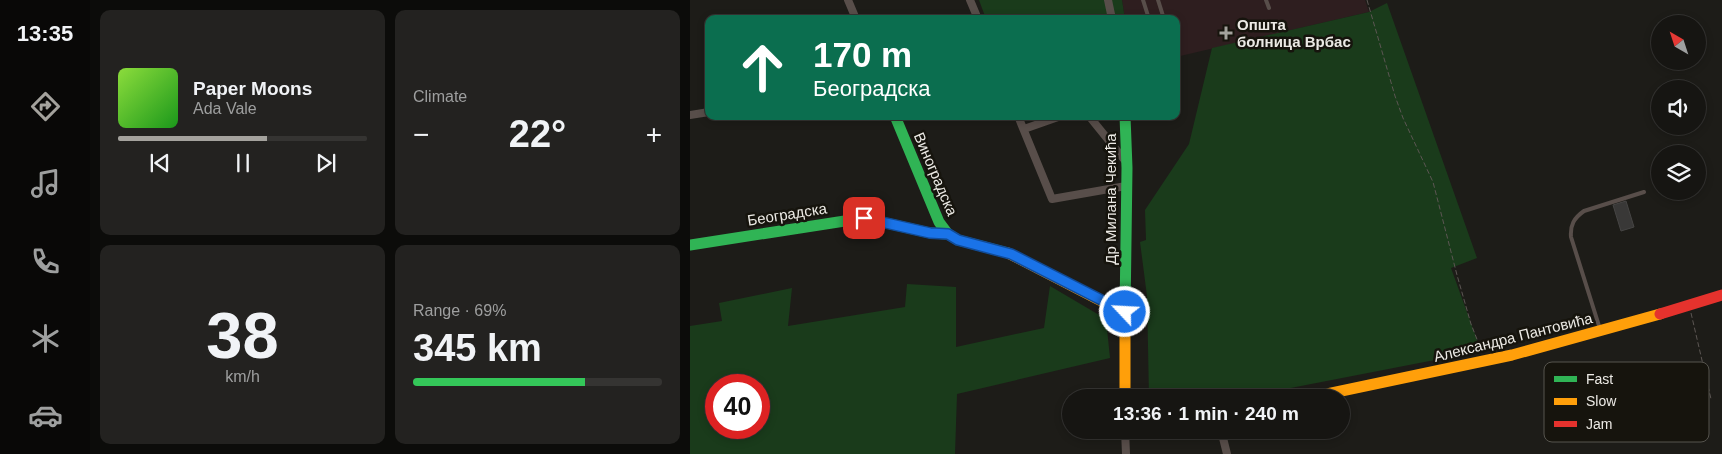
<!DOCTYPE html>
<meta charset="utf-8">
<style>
:root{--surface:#161512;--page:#232220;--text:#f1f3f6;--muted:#9e9f9f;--line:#353432;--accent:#a4a29d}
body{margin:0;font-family:Helvetica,sans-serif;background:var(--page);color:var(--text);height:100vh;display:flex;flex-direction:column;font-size:19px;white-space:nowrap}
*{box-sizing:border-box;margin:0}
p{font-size:16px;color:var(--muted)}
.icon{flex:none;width:28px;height:28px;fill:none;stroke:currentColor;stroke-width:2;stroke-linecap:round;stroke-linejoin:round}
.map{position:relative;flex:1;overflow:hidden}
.panel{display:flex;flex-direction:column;gap:10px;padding:10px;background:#0c0c0a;width:600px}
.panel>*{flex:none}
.guide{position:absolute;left:15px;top:15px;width:475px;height:105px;border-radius:10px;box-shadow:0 2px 8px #0003,0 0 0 1px var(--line);background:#0b6e4f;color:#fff;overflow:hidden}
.needle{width:32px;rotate:321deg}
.tools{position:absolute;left:961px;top:15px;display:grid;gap:10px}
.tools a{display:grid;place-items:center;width:55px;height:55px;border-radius:50%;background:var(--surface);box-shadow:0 2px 8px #0003,0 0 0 1px var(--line);font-size:25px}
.speed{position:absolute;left:15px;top:374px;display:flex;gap:10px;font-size:25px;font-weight:700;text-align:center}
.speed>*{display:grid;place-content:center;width:65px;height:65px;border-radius:50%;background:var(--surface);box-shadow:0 2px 8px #0003,0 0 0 1px var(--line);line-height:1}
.speed .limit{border:8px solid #d22;background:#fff;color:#111}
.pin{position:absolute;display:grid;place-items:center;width:42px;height:42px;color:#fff;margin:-21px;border-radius:10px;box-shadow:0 2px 8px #0006}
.me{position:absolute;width:55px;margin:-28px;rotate:295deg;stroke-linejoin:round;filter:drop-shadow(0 0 4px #0008)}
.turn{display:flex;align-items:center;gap:18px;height:105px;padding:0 25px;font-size:22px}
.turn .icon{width:65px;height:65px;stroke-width:2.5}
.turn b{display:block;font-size:35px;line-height:42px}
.big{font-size:38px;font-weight:800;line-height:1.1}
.panel .widget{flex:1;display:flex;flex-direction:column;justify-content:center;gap:8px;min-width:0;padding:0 18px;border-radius:10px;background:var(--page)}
.panel .dial{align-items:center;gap:0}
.dial b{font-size:65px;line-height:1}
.song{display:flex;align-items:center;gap:15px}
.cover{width:60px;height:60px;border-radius:8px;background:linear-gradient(135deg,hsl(90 70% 55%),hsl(120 70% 35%))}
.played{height:5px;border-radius:2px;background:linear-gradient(90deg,var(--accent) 60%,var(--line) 60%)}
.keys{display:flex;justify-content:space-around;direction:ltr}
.heat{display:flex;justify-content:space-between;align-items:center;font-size:28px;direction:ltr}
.charge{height:8px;border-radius:4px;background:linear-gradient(90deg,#34c759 69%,var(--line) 0)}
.panel .tiles{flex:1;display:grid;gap:10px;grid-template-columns:repeat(2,1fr)}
.trip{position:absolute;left:372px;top:389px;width:288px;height:50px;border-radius:25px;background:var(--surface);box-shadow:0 2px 8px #0003,0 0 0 1px var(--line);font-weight:800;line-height:50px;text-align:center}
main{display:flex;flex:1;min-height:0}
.menu{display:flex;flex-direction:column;width:90px;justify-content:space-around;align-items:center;background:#090807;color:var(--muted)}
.menu .icon{width:35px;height:35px}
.menu .active{color:var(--accent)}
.menu b{font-size:22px;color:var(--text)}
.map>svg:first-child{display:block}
.medical{fill:#2e1e1f}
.green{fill:#1a3b1b;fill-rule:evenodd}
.building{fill:#393837;stroke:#464544}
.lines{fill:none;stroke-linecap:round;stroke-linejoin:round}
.path{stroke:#5c5653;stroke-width:1;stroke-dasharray:5 2.5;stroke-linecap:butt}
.lane{stroke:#584e4a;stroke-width:4}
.street{stroke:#584e4a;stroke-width:8}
.fast{stroke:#30b455;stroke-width:11}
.slow{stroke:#ff9f0a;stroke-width:11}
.jam{stroke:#e5322d;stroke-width:11}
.route-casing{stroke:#114b97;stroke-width:12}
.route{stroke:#1a73e8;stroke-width:9}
.poi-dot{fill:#a4a29d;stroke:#16140d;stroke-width:2}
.labels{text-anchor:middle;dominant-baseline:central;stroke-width:5;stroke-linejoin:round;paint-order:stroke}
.poi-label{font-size:15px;font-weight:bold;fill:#eceae5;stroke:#16140d;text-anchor:start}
.street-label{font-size:15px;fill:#eceae5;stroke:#16140d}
.key{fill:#16140d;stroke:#56544e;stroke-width:1}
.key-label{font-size:14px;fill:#eceae5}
</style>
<main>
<nav class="menu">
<b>13:35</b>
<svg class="icon active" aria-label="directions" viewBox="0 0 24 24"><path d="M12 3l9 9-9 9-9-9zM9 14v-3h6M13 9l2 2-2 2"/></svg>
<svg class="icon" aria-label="music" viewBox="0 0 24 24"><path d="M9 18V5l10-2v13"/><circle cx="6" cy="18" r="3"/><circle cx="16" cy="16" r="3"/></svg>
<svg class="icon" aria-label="phone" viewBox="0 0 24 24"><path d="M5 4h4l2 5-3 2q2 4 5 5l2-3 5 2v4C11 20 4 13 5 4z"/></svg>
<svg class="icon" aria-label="climate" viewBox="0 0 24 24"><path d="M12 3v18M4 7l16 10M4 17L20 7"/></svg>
<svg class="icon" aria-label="car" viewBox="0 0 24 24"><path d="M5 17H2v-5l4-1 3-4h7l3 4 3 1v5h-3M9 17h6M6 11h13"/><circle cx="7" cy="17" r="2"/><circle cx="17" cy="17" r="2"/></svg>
</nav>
<section class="panel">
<div class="tiles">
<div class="widget">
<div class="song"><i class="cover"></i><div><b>Paper Moons</b><p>Ada Vale</p></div></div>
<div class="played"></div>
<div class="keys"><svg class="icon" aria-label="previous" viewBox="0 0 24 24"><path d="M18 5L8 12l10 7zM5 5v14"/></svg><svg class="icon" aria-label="pause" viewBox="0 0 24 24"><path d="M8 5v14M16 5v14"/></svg><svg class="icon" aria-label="next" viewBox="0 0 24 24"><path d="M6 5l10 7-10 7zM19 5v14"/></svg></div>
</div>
<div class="widget"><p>Climate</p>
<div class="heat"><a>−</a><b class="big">22°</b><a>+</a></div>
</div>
<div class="widget dial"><b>38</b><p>km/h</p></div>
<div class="widget"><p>Range · 69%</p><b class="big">345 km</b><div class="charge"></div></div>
</div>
</section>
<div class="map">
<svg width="1032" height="454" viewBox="0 0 1032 454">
<rect width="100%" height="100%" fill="#1d1c18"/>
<path class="medical" d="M432 0H675L679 12 486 57V19H435Z"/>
<path class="green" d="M289 0H432L435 19H296Z
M697 3 787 258 761 268 791 351 554 397H459L457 296 450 242 456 240 455 210 499 144 522 48 679 12Z
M217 284 266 287V347L354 328 360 286 416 319 420 358 267 394 265 454H0V326L32 321 29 303 102 288 98 326 215 307ZM26 385H69V428H26Z"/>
<path class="building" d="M936 201 944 227 931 231 923 205Z"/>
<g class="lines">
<path class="path" d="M677 0 705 96 713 118 743 182 767 275 781 324 792 352
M1001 313 1021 399"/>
<path class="lane" d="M453 0 459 19
M468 0 474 19
M576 0 579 8
M910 329 881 237C880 225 884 218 894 211L954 192"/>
<path class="street" d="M158 0 166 19
M280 0 288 19
M418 0 422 19
M0 115 19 112
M328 116 362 199 436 186
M399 116 437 163
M334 129 371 116
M435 430 436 454
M531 430 537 454
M435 434 456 430"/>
<path class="fast" d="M205 116 249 222 258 234 268 240 318 253
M435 116 437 168 435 313
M0 245 174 218 240 233 258 234"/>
<path class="slow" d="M318 253 435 313V398
M618 398 822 355 970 314"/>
<path class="jam" d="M970 314 1032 295"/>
</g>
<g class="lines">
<defs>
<path id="route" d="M174 218 240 233 258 234 268 240 321 254 435 312"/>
</defs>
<use href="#route" class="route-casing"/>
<use href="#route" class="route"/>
</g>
<path class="poi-dot" d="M533.5 25.5h5v5h5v5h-5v5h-5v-5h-5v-5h5z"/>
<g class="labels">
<g class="poi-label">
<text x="547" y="24">Општа<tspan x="547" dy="17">болница Врбас</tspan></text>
</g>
<g class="street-label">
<text transform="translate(246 174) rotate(67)">Виноградска</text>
<text transform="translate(420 199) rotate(-90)">Др Милана Чекића</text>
<text transform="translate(97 214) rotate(-9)">Београдска</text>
<text transform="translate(823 337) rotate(-14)">Александра Пантовића</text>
</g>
</g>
<rect x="854" y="362" width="165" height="80" rx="8" class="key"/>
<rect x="864" y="376" width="23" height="6" fill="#30b455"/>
<rect x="864" y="398" width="23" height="7" fill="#ff9f0a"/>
<rect x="864" y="421" width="23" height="6" fill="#e5322d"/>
<g class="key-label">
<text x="896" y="384">Fast</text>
<text x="896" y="406">Slow</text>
<text x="896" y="429">Jam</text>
</g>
</svg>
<div class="tools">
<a><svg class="needle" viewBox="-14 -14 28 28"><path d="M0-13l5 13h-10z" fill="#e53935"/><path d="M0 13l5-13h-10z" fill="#9e9f9f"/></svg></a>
<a><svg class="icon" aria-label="sound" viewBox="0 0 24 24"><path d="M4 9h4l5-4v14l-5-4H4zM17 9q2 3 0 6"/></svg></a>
<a><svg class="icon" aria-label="layers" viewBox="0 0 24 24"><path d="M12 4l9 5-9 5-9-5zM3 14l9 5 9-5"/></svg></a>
</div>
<div class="speed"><div class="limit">40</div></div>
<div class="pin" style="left:174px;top:218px;background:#d93025"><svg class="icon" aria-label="arrive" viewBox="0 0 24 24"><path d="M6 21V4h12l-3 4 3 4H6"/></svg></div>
<svg class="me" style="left:435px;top:312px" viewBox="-20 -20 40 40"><circle r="17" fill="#1a73e8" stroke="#fff" stroke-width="3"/><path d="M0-11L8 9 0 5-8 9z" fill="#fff"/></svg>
<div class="trip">13:36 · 1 min · 240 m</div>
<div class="guide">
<div class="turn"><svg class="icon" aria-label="ahead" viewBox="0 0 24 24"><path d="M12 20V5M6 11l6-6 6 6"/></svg><div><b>170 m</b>Београдска</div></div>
</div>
</div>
</main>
